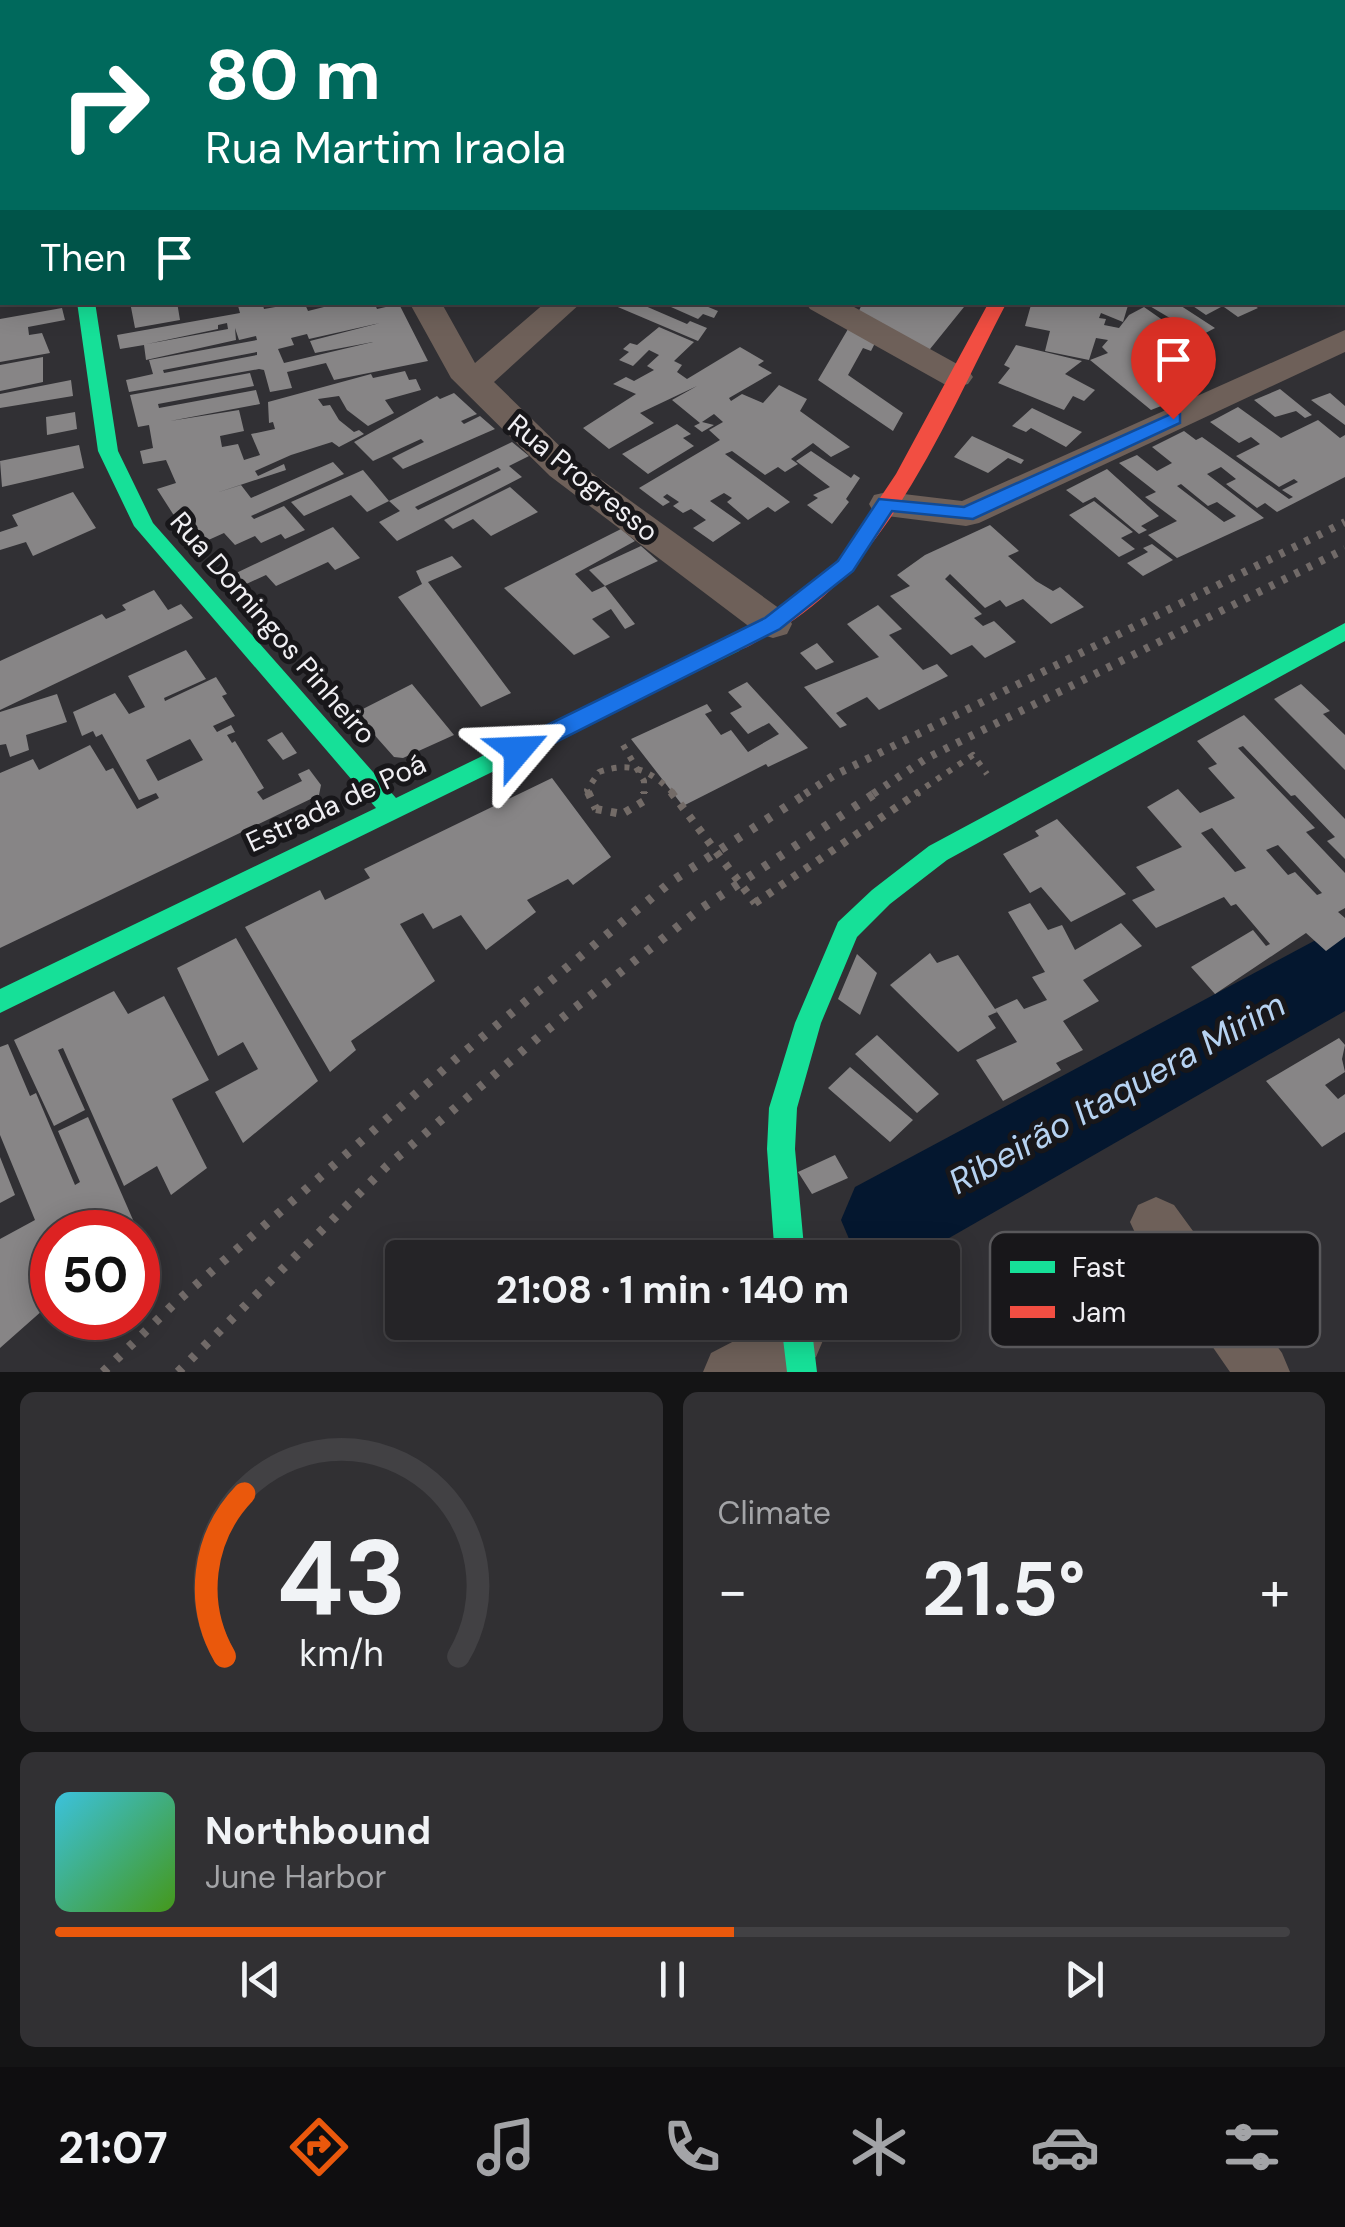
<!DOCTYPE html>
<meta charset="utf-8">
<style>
:root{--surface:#252427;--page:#313033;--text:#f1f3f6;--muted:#a3a4a7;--line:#424144;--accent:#ea580c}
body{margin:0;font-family:"DM Sans",sans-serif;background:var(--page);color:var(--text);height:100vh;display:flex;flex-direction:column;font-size:38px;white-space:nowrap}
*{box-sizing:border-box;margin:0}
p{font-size:32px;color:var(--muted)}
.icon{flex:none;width:55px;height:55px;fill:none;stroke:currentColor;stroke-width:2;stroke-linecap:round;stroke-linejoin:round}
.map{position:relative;height:1372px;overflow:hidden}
.drawer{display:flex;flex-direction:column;gap:20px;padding:20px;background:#141415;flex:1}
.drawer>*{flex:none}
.guide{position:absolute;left:0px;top:0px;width:1345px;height:305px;box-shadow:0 5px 25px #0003,0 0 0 2px var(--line);background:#00695c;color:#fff;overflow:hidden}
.speed{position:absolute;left:30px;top:1210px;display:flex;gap:20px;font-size:50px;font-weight:700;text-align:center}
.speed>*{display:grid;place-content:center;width:130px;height:130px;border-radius:50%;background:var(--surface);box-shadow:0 5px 25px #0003,0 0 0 2px var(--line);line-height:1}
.speed .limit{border:15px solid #d22;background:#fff;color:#111}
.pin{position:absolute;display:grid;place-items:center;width:85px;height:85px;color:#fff;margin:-102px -42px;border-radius:50% 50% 50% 0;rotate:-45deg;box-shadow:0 0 10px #0007}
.pin .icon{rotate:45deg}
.me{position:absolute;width:110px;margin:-55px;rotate:64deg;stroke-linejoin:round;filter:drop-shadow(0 0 8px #0008)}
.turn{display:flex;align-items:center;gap:35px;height:210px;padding:0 40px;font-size:45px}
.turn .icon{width:130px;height:130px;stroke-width:2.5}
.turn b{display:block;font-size:70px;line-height:85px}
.then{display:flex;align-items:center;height:95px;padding:0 40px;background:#0003;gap:20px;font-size:38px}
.big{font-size:75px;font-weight:700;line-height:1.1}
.drawer .card{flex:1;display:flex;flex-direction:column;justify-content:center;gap:15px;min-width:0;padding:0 35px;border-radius:15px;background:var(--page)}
.drawer .dial{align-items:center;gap:0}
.dial svg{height:260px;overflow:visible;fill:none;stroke:var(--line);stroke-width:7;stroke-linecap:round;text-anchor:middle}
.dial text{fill:var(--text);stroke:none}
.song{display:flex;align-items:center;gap:30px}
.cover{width:120px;height:120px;border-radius:15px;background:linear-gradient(135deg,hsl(190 70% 55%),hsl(100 70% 35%))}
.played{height:10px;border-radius:5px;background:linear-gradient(90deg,var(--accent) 55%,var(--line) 55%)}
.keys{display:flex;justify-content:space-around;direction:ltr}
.heat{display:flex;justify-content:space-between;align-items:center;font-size:55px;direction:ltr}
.drawer .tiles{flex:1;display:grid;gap:20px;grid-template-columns:1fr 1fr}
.card:last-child{grid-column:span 2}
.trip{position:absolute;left:385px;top:1240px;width:575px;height:100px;border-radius:10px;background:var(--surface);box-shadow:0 5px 25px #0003,0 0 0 2px var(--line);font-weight:700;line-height:100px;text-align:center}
.tab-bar{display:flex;height:160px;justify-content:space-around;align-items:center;background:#0f0e10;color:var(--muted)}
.tab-bar .icon{width:70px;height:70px}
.tab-bar .selected{color:var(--accent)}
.tab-bar b{font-size:45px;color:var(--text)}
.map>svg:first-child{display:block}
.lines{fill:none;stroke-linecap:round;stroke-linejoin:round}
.river{fill:#04172f;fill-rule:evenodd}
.building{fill:#878586;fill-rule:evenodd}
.path-far1{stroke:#736b67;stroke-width:6;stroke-dasharray:5 8;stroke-linecap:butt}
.path{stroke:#736b67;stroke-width:8;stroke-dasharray:6 9;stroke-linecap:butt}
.street{fill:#6e6059;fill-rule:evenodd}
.fast{fill:#16e098;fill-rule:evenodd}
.jam{fill:#f24e42;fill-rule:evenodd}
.rail-far1{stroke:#716a68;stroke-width:8;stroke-dasharray:5 9;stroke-linecap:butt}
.rail{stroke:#716a68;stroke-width:9;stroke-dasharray:6 12;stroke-linecap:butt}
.path-bridge-far1{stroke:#736b67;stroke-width:6;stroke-dasharray:5 8;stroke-linecap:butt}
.path-bridge{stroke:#736b67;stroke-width:8;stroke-dasharray:6 9;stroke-linecap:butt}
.route{fill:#1a73e8;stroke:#114b97;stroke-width:2.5}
.labels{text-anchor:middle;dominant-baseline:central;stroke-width:10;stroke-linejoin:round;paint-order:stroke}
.street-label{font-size:28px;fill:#f0eff3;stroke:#18171a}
.near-water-label{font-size:35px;font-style:italic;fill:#b6d2f1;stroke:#18171a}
.key{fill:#18171a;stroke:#59585b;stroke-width:2.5}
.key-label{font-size:28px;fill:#f0eff3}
</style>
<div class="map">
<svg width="1345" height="1372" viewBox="0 0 1345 1372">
<rect width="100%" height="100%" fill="#313034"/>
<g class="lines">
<path class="river" d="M1345 930V1011L923 1253C903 1261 875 1261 855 1253L841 1220 855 1187 1314 941Z"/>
</g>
<path class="building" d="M130 302H177L180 320 135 328Z
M237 302H262L264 309 304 302 308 311 344 302H374L377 309 399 304 428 361 334 380 326 363 287 372 292 388 270 392 264 370 259 369 129 392 126 380 153 374 149 360 257 340 256 336 239 340 235 328 236 340 146 360 144 345 120 349 117 335 240 313ZM227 323 228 329 147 344 218 329V325ZM380 323 310 341 315 353 373 342 284 363 278 349 294 345 291 338 307 334 309 339ZM257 352V355L164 373 163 370Z
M606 302H636L687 324 690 321 707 328 698 341Z
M676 302H696L718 311 714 318 703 314 698 319 671 307Z
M863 302H968L926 354 857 315Z
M1042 302H1129L1123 322 1101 313 1099 318 1106 319 1104 325 1119 328 1129 315 1144 307 1194 342 1189 346 1200 355 1179 365 1194 378 1183 382 1162 366 1147 372 1179 399 1151 410 1090 360 1108 353 1102 347 1108 340 1096 338 1089 360 1045 351 1050 331 1025 326 1031 305 1041 307Z
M1143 302H1175L1215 328 1200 336Z
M1187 302H1213L1221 307 1206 315Z
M1217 302H1249L1258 308 1238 317Z
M62 308 65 320 28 327 29 335 42 333 50 353 0 362V319Z
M851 324 877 339 871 351 863 348 848 375 903 413 893 431 818 380Z
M659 327 694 342 674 361 682 365 677 372 687 379 740 347 764 361 758 365 772 373 729 398 731 401 742 394 763 403 779 385 807 399 800 411 850 447 831 457 813 443 791 459 798 464 785 472 778 467 765 475 732 451 725 454 790 502 775 512 768 507 748 520 727 502 732 498 724 493 710 501 741 523 713 542 693 528 706 520 691 509 683 513 673 506 679 502 667 494 663 497 670 502 663 506 639 488 720 440 709 430 723 422 714 414 702 422 714 425 702 432 694 426 700 423 672 400 697 386 640 413 654 423 609 449 583 428 636 394 613 384 626 377 634 381 654 370 647 366 659 355 649 350 633 366 619 360 629 352 623 349 630 343 637 345Z
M1016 345 1082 361 1065 374 1095 390 1084 401 1073 396 1064 410 998 383 1010 368 1004 365Z
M43 357V382L0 391V365Z
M405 371 409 380 416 379 421 390 385 400 394 413 368 426 347 410 339 396 318 399 323 406 330 405 339 420 354 432 359 430 364 434 339 447 332 442 291 455 255 471 258 476 284 464 286 470 216 493 241 485 251 498 333 462 344 474 251 516 254 519 284 506 305 530 285 539 281 534 261 543 255 536 235 545 224 533 204 542 173 514 157 489 176 483 166 460 143 464 140 451 153 448 149 425 138 427 130 395 250 373 254 386 158 404 159 408 256 390 260 404 170 421 239 410 244 431 220 436 222 447 238 444 244 460 260 455 251 434 275 429 273 422 269 423 268 402 371 374 373 378Z
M71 380 73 396 0 408V394Z
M1280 389 1312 415 1305 418 1296 411 1275 417 1254 400Z
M454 393 477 414 461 421 464 424 480 416 495 429 403 469 392 458 424 442 421 439 373 461 354 442 437 396 440 399Z
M1330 393 1345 406V425L1311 400Z
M1238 407 1281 438 1318 420 1340 438 1345 435V477L1277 512 1265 503 1257 508 1226 484 1236 479 1221 467 1207 474 1264 518 1177 558 1148 535 1177 521 1145 497 1156 492 1119 463 1137 455 1157 471 1172 463 1152 447 1184 431 1196 440 1202 437 1289 499 1293 497 1282 490 1298 482 1294 479 1279 487 1236 456 1260 444 1251 437 1239 443 1210 422ZM1181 484 1208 506 1217 502 1236 516 1224 522 1177 486Z
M1032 408 1082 432 1066 447 1031 428 1026 432 1012 426Z
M75 412 77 429 47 435 46 417Z
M677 424 691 434 683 438 694 446 648 474 622 454Z
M972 436 1024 460 1021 464 1008 458 988 473 954 457Z
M512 442 529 456 509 466 522 477 397 541 379 522 400 511 389 501 367 512 351 495 304 516 291 502 363 470 389 501ZM498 467 501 470 418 510 415 507Z
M79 445 84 468 2 487 0 461Z
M811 451 851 478 854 474 860 478 846 499 849 502 832 524 807 505 818 498 813 495 830 487 796 461Z
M1107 469 1159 516 1141 526 1147 530 1139 534 1095 497 1083 503 1066 490Z
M510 487 538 512 491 536 473 519 453 529 444 520Z
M73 492 96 528 33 556 26 542 0 550V532L18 526 12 515Z
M1094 501 1133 532 1121 538 1135 549 1119 557 1069 515Z
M990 525 1019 551 1008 556 1036 581 1053 591 1060 587 1084 607 1051 624 1023 599 1006 607 1000 600 985 608 950 574 945 579 982 614 974 618 983 626 994 621 1016 642 985 658 972 645 951 655 890 596 910 586 897 575 925 555Z
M333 527 360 558 335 570 328 562 276 586 266 575 242 586 232 575Z
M621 529 635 541 575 574 592 592 605 586 589 570 641 546 658 561 605 586 635 624 625 629 611 609 592 619 610 637 574 655 504 588Z
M1152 544 1173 560 1143 576 1127 563 1148 552 1143 548Z
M452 556 462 567 428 582 511 693 481 707 398 597 422 584 416 571Z
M154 590 168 610 181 604 193 618 0 710V661L102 614 106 619 126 610 122 605Z
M878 605 902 629 889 635 923 670 937 664 948 676 879 710 867 697 836 713 847 725 840 728 804 687 879 657 847 624Z
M817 643 834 662 816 670 800 653Z
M186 650 206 679 164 698 165 701 216 677 227 694 222 696 235 716 213 726 217 732 231 725 235 732 227 735 232 743 235 741 264 788 257 792 263 800 302 781 298 774 309 769 321 785 319 795 0 948V773L33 759 39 770 90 745 106 771 113 768 137 809 159 798 156 793 139 800 102 734 96 737 93 731 82 736 73 712 115 693 129 714 145 707 128 676ZM190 739 203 760 158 781 146 760Z
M747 682 808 748 768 767 766 764 683 806 631 739 707 704 712 711 705 714 721 735 731 730 748 752 779 734 769 723 748 734 730 713 742 707 728 692Z
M412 684 454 735 403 758 394 757 355 713Z
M1301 684 1330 711 1323 714 1345 735V770L1274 699Z
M57 694 67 722 26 735 29 750 10 757 6 744 0 745V712Z
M1244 715 1345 819V859L1327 841 1335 837 1295 795 1291 796 1243 746 1238 748 1315 828 1306 832 1345 873V908L1338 912 1345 918V937L1326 951 1306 933 1215 994 1191 967 1253 930 1266 946 1270 944 1236 904 1231 906 1224 897 1156 928 1132 900 1155 890 1136 867 1182 847 1147 807 1178 789 1200 813 1235 798 1208 768 1217 764 1197 741ZM1212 828 1246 868 1235 872 1201 833ZM1278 845 1322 893 1317 895 1295 872 1288 875 1266 850Z
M282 732 297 753 283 760 267 740Z
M552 778 611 857 573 885 568 879 527 900 536 912 486 950 461 915 433 929 423 913 400 924 435 981 351 1041 356 1050 330 1072 245 927 320 890 325 900 370 878 364 869Z
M1057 819 1126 894 1071 922 1041 887 1030 893 1003 854 1039 836 1035 831Z
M1030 903 1048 930 1062 925 1075 950 1121 923 1142 946 1083 980 1099 1001 1063 1021 1083 1050 1056 1063 1061 1070 1003 1101 976 1060 1017 1042 995 1009 1017 999 1024 1009 1047 1000 1032 977 1045 972 1008 912Z
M236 938 318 1081 243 1143 215 1092 258 1069 243 1042 218 1056 177 968Z
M930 953 937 963 958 955 997 1012 988 1016 996 1028 958 1052 890 985Z
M857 954 877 973 860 1015 838 999Z
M114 991 128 1014 164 996 209 1080 172 1099 207 1168 171 1195 157 1166 124 1186 63 1048 58 1050 85 1110 54 1126 14 1040Z
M877 1035 939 1094 917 1113 855 1054Z
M1339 1038 1345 1045 1342 1059 1345 1072 1325 1085 1338 1099 1345 1094V1132L1322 1147 1266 1081Z
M8 1044 30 1096 36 1093 75 1185 80 1182 58 1131 88 1117 137 1229 134 1232H94L86 1210 42 1237 52 1263V1302L0 1348V1239L35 1220 0 1135V1047Z
M850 1067 913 1120 890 1142 828 1088Z
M835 1155 848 1178 812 1194 798 1172Z
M0 1157 15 1195 0 1203Z"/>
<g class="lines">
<path class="path-far1" d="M623 745 644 781V794
M915 794 973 755 987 774"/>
<path class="path" d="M596 809 622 814 644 801V792
M755 903 919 792"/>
<path class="street" d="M196 0H223L225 2H198Z
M924 0H966L968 2H926Z
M1191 0H1221L1223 2H1193Z
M2 44V60L0 61V45Z
M409 302H441L475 363 546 302H582L494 382 574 460 787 614 792 624 787 634 773 638 759 634 550 476 451 378Z
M805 302H845L968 370 973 377 968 384 956 387 944 384 810 309Z
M1345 330V352L979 523 966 526 887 516 874 513 869 504 874 495 887 492 962 501Z
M1156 1197 1174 1205 1282 1353 1290 1372H1230L1138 1239 1130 1222 1138 1205Z
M771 1322H818L824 1338 816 1357 787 1372H703L711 1353Z"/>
<path class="fast" d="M1342 29H1345V37H1342Z
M77 302H95L118 451 153 523 396 798 723 639H739L742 645 739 651 0 1013V989L376 808 134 526 98 451Z
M1345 623V641L947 860 890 904 857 937 821 1023 797 1108 795 1149 805 1258H775L767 1149 769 1108 795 1023 838 922 872 890 929 846Z
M781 1322H811L817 1372H787Z"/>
<path class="jam" d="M989 302H1007C947 416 885 577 765 637 752 644 738 655 723 651L720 645 723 639 765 618 838 561 896 474Z"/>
<path class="rail-far1" d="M805 794 833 776 1345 522
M873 794 927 758 1345 549"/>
<path class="rail" d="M103 1372 174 1304 457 1058 672 881 809 792
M178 1372 387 1166 547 1030 699 910 877 792"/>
<path class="path-bridge-far1" d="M589 794 587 790 599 772C632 761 650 770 674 794"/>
<path class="path-bridge" d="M588 792 596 809
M671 792 755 903"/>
</g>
<path class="route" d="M1173 413 1180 414V423L973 519 892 511 853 571 780 629 526 757 518 760 506 750 509 744 765 618 838 561 879 499 964 507Z"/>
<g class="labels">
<g class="street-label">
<text transform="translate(583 478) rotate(39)">Rua Progresso</text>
<text transform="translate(273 628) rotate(49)">Rua Domingos Pinheiro</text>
<text transform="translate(336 803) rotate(-25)">Estrada de Poá</text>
</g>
<g class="near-water-label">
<text transform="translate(1117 1093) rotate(-29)">Ribeirão Itaquera Mirim</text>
</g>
</g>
<rect x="990" y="1232" width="330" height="115" rx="15" class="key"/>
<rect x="1010" y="1261" width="45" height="12" fill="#16e098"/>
<rect x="1010" y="1306" width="45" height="12" fill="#f24e42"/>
<g class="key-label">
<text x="1072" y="1277">Fast</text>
<text x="1072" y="1322">Jam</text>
</g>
</svg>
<div class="speed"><div class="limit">50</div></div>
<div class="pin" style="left:1173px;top:419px;background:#d93025"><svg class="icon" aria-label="arrive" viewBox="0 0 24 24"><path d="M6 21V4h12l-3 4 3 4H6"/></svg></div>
<svg class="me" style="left:518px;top:750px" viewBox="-20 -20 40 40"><path d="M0-17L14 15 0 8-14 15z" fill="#1a73e8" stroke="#fff" stroke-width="4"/></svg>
<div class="trip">21:08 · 1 min · 140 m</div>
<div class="guide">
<div class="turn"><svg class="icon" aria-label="right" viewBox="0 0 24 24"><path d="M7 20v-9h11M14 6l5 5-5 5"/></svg><div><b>80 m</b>Rua Martim Iraola</div></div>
<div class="then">Then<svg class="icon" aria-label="arrive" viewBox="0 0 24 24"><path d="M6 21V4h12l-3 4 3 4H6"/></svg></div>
</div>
</div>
<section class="drawer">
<div class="tiles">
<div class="card dial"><svg viewBox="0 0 100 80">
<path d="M14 69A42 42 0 1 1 86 69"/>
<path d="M14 69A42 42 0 0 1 20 19" stroke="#ea580c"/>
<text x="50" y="56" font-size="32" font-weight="700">43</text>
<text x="50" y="72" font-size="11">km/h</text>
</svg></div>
<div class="card"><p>Climate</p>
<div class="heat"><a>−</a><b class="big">21.5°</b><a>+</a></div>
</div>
<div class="card">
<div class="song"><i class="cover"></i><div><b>Northbound</b><p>June Harbor</p></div></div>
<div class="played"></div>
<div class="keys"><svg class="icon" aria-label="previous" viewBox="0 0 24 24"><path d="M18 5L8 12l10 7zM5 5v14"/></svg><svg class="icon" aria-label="pause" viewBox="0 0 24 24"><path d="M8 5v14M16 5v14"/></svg><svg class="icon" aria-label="next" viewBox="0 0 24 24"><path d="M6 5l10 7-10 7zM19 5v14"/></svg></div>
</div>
</div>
</section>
<nav class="tab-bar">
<b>21:07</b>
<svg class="icon selected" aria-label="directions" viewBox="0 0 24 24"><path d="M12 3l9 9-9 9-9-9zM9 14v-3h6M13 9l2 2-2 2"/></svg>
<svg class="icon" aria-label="music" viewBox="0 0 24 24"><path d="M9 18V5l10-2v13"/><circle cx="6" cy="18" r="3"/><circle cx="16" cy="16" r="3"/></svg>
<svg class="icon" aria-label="phone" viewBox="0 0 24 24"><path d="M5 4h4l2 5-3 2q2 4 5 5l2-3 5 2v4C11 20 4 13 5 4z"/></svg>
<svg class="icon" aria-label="climate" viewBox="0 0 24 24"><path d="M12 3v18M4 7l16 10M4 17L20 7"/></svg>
<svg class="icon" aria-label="car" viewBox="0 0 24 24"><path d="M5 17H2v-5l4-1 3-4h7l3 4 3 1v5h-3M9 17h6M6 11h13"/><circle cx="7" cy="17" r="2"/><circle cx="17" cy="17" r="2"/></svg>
<svg class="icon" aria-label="filters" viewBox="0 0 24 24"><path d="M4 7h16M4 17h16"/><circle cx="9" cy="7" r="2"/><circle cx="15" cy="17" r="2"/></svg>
</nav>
